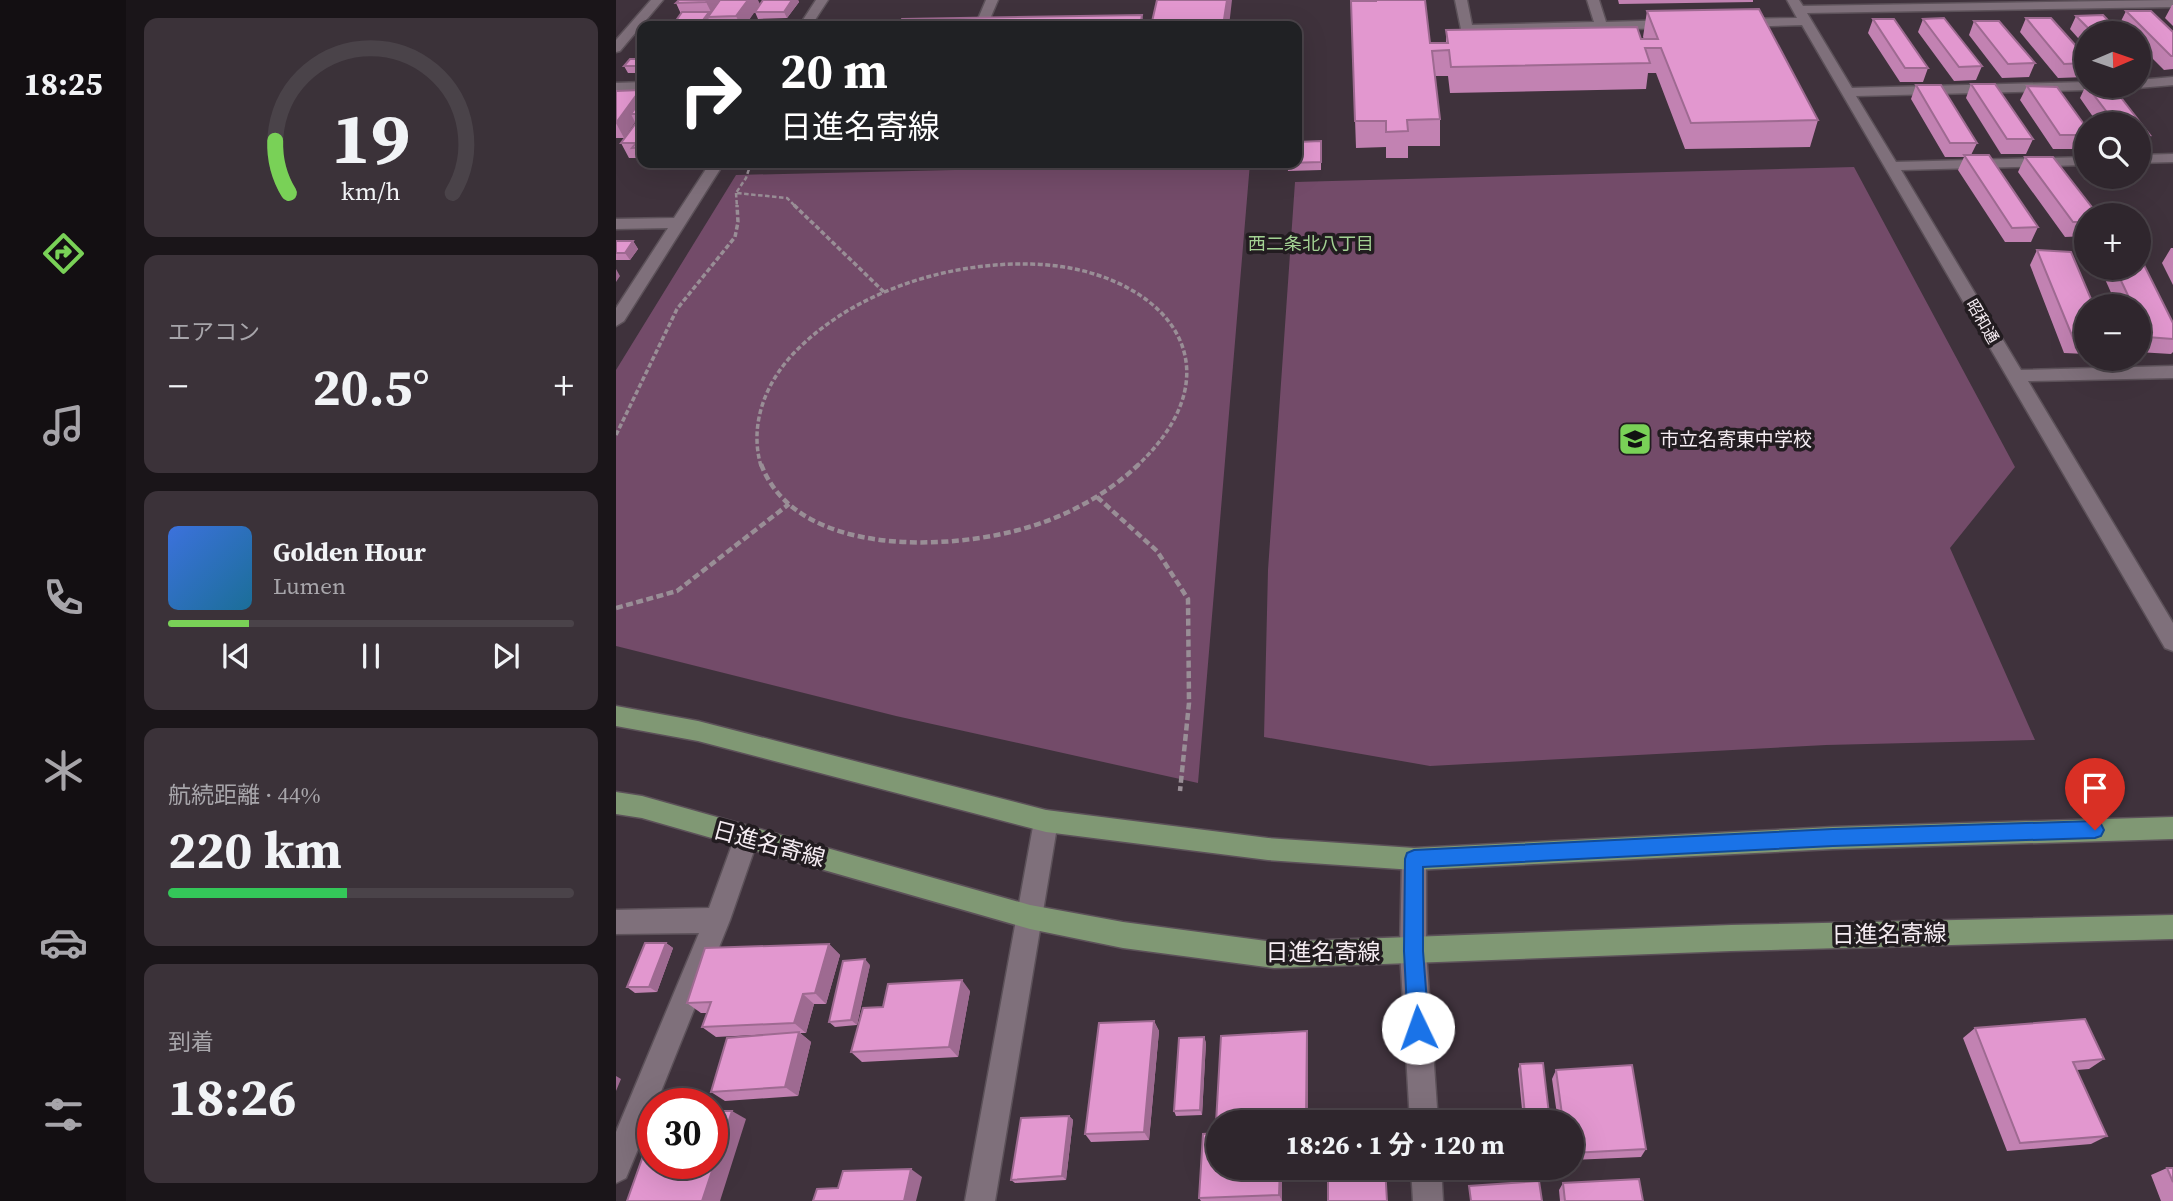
<!DOCTYPE html>
<html lang="ja">
<meta charset="utf-8">
<style>
:root{--surface:#2f262d;--page:#3b3239;--text:#f1f3f6;--muted:#a7a5aa;--line:#4a4349;--accent:#79d157}
body{margin:0;font-family:"Source Serif 4","Noto Sans JP",serif;background:var(--page);color:var(--text);height:100vh;display:flex;flex-direction:column;font-size:26px;white-space:nowrap}
*{box-sizing:border-box;margin:0}
p{font-size:23px;color:var(--muted)}
.icon{flex:none;width:38px;height:38px;fill:none;stroke:currentColor;stroke-width:2;stroke-linecap:round;stroke-linejoin:round}
.map{position:relative;flex:1;overflow:hidden}
.side{display:flex;flex-direction:column;gap:18px;padding:18px;background:#1a1519;width:490px}
.side>*{flex:none}
.banner{position:absolute;left:21px;top:21px;width:665px;height:147px;border-radius:14px;box-shadow:0 7px 28px #0002,0 0 0 2px var(--line);background:#202124;color:#fff;overflow:hidden}
.needle{width:46px;rotate:88deg}
.fabs{position:absolute;left:1458px;top:21px;display:grid;gap:14px}
.fabs a{display:grid;place-items:center;width:77px;height:77px;border-radius:50%;background:var(--surface);box-shadow:0 7px 28px #0002,0 0 0 2px var(--line);font-size:35px}
.speed{position:absolute;left:21px;top:1088px;display:flex;gap:14px;font-size:35px;font-weight:700;text-align:center}
.speed>*{display:grid;place-content:center;width:91px;height:91px;border-radius:50%;background:var(--surface);box-shadow:0 7px 28px #0002,0 0 0 2px var(--line);line-height:1}
.speed .limit{border:10px solid #d22;background:#fff;color:#111}
.pin{position:absolute;display:grid;place-items:center;width:60px;height:60px;color:#fff;margin:-72px -30px;border-radius:50% 50% 50% 0;rotate:-45deg;box-shadow:0 0 7px #0007}
.pin .icon{rotate:45deg}
.me{position:absolute;width:77px;margin:-38px;rotate:357deg;stroke-linejoin:round;filter:drop-shadow(0 0 5px #0008)}
.turn{display:flex;align-items:center;gap:24px;height:147px;padding:0 28px;font-size:32px}
.turn .icon{width:91px;height:91px;stroke-width:2.5}
.turn b{display:block;font-size:49px;line-height:60px}
.big{font-size:52px;font-weight:700;line-height:1.1}
.side .tile{flex:1;display:flex;flex-direction:column;justify-content:center;gap:10px;min-width:0;padding:0 24px;border-radius:14px;background:var(--page)}
.side .dial{align-items:center;gap:0}
.dial svg{height:182px;overflow:visible;fill:none;stroke:var(--line);stroke-width:7;stroke-linecap:round;text-anchor:middle}
.dial text{fill:var(--text);stroke:none}
.song{display:flex;align-items:center;gap:21px}
.cover{width:84px;height:84px;border-radius:10px;background:linear-gradient(135deg,hsl(220 70% 55%),hsl(200 70% 35%))}
.played{height:7px;border-radius:4px;background:linear-gradient(90deg,var(--accent) 20%,var(--line) 20%)}
.keys{display:flex;justify-content:space-around;direction:ltr}
.heat{display:flex;justify-content:space-between;align-items:center;font-size:38px;direction:ltr}
.charge{height:10px;border-radius:5px;background:linear-gradient(90deg,#34c759 44%,var(--line) 0)}
.trip{position:absolute;left:590px;top:1110px;width:378px;height:70px;border-radius:35px;background:var(--surface);box-shadow:0 7px 28px #0002,0 0 0 2px var(--line);font-weight:700;line-height:70px;text-align:center}
main{display:flex;flex:1;min-height:0}
.tabs{display:flex;flex-direction:column;width:126px;justify-content:space-around;align-items:center;background:#130f12;color:var(--muted)}
.tabs .icon{width:49px;height:49px}
.tabs .on{color:var(--accent)}
.tabs b{font-size:32px;color:var(--text)}
.map>svg:first-child{display:block}
.green{fill:#734b69}
.lines{fill:none;stroke-linecap:round;stroke-linejoin:round}
.minor-casing{stroke:#5c5159;stroke-width:3}
.major-casing{stroke:#5c5159;stroke-width:3}
.path-far2{stroke:#998e96;stroke-width:2.5;stroke-dasharray:4.5 2.5;stroke-linecap:butt}
.path-far1{stroke:#998e96;stroke-width:3.5;stroke-dasharray:5 2.5;stroke-linecap:butt}
.path{stroke:#998e96;stroke-width:4.5;stroke-dasharray:7 3.5;stroke-linecap:butt}
.minor{fill:#7f707b;fill-rule:evenodd}
.major{fill:#809874;fill-rule:evenodd}
.wall{fill:#c282b2}
.shaded-wall{fill:#9e6a91}
.building{fill:#e297cf;stroke:#9e6a91;stroke-width:2}
.route{fill:#1a73e8;stroke:#114b97;stroke-width:2}
.labels{text-anchor:middle;dominant-baseline:central;stroke-width:7;stroke-linejoin:round;paint-order:stroke}
.far-street-label{font-size:16px;fill:#f5ecf2;stroke:#221c20}
.far-neighbourhood-label{font-size:18px;fill:#a3d293;stroke:#221c20}
.poi-label{font-size:19px;fill:#f5ecf2;stroke:#221c20;text-anchor:start}
.near-street-label{font-size:23px;fill:#f5ecf2;stroke:#221c20}
</style>
<main>
<nav class="tabs">
<b>18:25</b>
<svg class="icon on" aria-label="directions" viewBox="0 0 24 24"><path d="M12 3l9 9-9 9-9-9zM9 14v-3h6M13 9l2 2-2 2"/></svg>
<svg class="icon" aria-label="music" viewBox="0 0 24 24"><path d="M9 18V5l10-2v13"/><circle cx="6" cy="18" r="3"/><circle cx="16" cy="16" r="3"/></svg>
<svg class="icon" aria-label="phone" viewBox="0 0 24 24"><path d="M5 4h4l2 5-3 2q2 4 5 5l2-3 5 2v4C11 20 4 13 5 4z"/></svg>
<svg class="icon" aria-label="climate" viewBox="0 0 24 24"><path d="M12 3v18M4 7l16 10M4 17L20 7"/></svg>
<svg class="icon" aria-label="car" viewBox="0 0 24 24"><path d="M5 17H2v-5l4-1 3-4h7l3 4 3 1v5h-3M9 17h6M6 11h13"/><circle cx="7" cy="17" r="2"/><circle cx="17" cy="17" r="2"/></svg>
<svg class="icon" aria-label="filters" viewBox="0 0 24 24"><path d="M4 7h16M4 17h16"/><circle cx="9" cy="7" r="2"/><circle cx="15" cy="17" r="2"/></svg>
</nav>
<section class="side">
<div class="tile dial"><svg viewBox="0 0 100 80">
<path d="M14 69A42 42 0 1 1 86 69"/>
<path d="M14 69A42 42 0 0 1 8 46" stroke="#79d157"/>
<text x="50" y="56" font-size="32" font-weight="700">19</text>
<text x="50" y="72" font-size="11">km/h</text>
</svg></div>
<div class="tile"><p>エアコン</p>
<div class="heat"><a>−</a><b class="big">20.5°</b><a>+</a></div>
</div>
<div class="tile">
<div class="song"><i class="cover"></i><div><b>Golden Hour</b><p>Lumen</p></div></div>
<div class="played"></div>
<div class="keys"><svg class="icon" aria-label="previous" viewBox="0 0 24 24"><path d="M18 5L8 12l10 7zM5 5v14"/></svg><svg class="icon" aria-label="pause" viewBox="0 0 24 24"><path d="M8 5v14M16 5v14"/></svg><svg class="icon" aria-label="next" viewBox="0 0 24 24"><path d="M6 5l10 7-10 7zM19 5v14"/></svg></div>
</div>
<div class="tile"><p>航続距離 · 44%</p><b class="big">220 km</b><div class="charge"></div></div>
<div class="tile"><p>到着</p><b class="big">18:26</b></div>
</section>
<div class="map">
<svg width="1557" height="1201" viewBox="0 0 1557 1201">
<rect width="100%" height="100%" fill="#3f323c"/>
<path class="green" d="M634 163 582 783 280 716 0 646V370L120 175Z
M1238 167 1399 467 1334 548 1419 740 1210 745 814 766 648 737 652 570 679 182Z"/>
<g class="lines">
<defs>
<path id="minor" d="M35 0H47L4 51 0 52V40Z
M200 0H212L195 26H183Z
M370 0H382L371 26H359Z
M839 0H851L856 25 978 22 971 0H983L990 22 1057 20 1063 24 1057 28 851 33 845 29Z
M1171 0H1183L1187 6 1557 0V7L1191 13 1236 88 1470 82V86H1478L1471 90 1240 96 1280 162 1470 157V165L1285 170 1405 370 1557 366V378L1412 381 1557 623V651L1549 648 1186 25 1120 27 1114 23 1120 19 1181 18Z
M1557 77V85L1522 88 1517 86H1522V80Z
M26 82V90L0 91V83Z
M1557 154V162L1522 163V155Z
M94 163H108L8 321 0 326V308L52 228 0 229V219L58 218Z
M430 810 439 813 442 821 379 1201H349L418 821 421 813Z
M130 828 139 831 142 839 114 920 40 1104H37V1113L10 1178 0 1183V1132L83 933 0 934V910L93 908 121 831Z
M798 848 807 851 810 859V951L822 1122H794L784 951 786 859 789 851Z
M795 1167H825L827 1201H797Z"/>
<path id="major" d="M0 706 82 721 430 810 652 838 798 848 1217 827 1557 817V839L1217 849 798 870 652 860 430 832 82 741 0 726Z
M0 792 26 796 414 905 507 922 658 942 1115 925 1557 915V939L1115 951 658 968 507 948 414 929 26 818 0 814Z"/>
</defs>
<use href="#minor" class="minor-casing"/>
<use href="#major" class="major-casing"/>
<path class="path-far2" d="M135 163 130 178 120 193 171 198 180 207
M120 193 121 207"/>
<path class="path-far1" d="M178 205 268 292
M0 435 61 309 119 237 122 222 121 205
M145 466C133 425 149 384 177 354 236 292 330 262 415 264 540 267 632 361 521 466"/>
<path class="path" d="M145 464C180 558 335 551 413 527 453 515 493 493 523 464
M481 497 541 551 572 599 573 703 564 791
M0 608 61 591 173 504"/>
<use href="#minor" class="minor"/>
<use href="#major" class="major"/>
</g>
<path class="wall" d="M63 0 144 4 129 25H151L152 26H96L94 22 91 26H58L57 25 65 14 60 3Z
M147 0H182L183 2 171 18 142 19 139 12Z
M1002 0H1137V2L1003 4Z
M735 1 814 43H830V30L1028 39 1027 37 1031 11 1202 120 1194 147 1069 149 1040 73H1032L1030 89 834 93 832 76H819L824 119V146H792V158H770V147L740 148Z
M1556 5H1557V26L1549 18Z
M1510 11 1557 32V69L1548 70 1522 44V33H1511L1503 25Z
M1460 16 1504 33H1470V47L1454 29Z
M1410 18 1470 57V74L1469 77 1442 78 1404 32Z
M1257 19 1312 68 1307 82H1284L1252 33Z
M1307 19 1366 66 1360 80 1338 81 1302 32Z
M1358 21 1419 63 1413 77 1386 78 1353 35Z
M1522 52 1529 60 1522 73Z
M26 59V73H12L8 66Z
M1355 84 1417 139 1410 154H1385L1350 98Z
M1300 85 1361 143 1355 155 1422 227 1415 242H1389L1342 170 1348 157H1329L1295 99Z
M1470 85 1496 86 1534 135 1526 149H1522V124H1482L1464 98Z
M1411 86 1470 127V146L1468 149H1437L1404 100Z
M24 90 26 94V162H24L22 158H13L5 143 20 124 19 122 8 138H0V91Z
M705 141V170L672 171 671 163Z
M1409 157 1470 215V236L1449 237 1402 172Z
M0 241H17L22 249 14 260H0Z
M1555 248H1557V285L1546 263Z
M1421 250 1470 306V354L1448 353 1414 265Z
M1484 268H1522L1557 323V352L1555 354 1522 352V306H1501Z
M50 943 57 948 41 992 19 993 11 987Z
M213 944 224 955 210 1004H198L190 1033H184L195 1042 182 1096 109 1101 95 1092 156 1034 100 1037 86 1027 91 1013H85L71 1003Z
M254 965 241 1025 219 1027 213 1022Z
M354 991 342 1057 246 1062 235 1052 267 1007Z
M538 1021 543 1031 533 1140 475 1142 469 1134Z
M1359 1028 1488 1059 1473 1069 1461 1070 1491 1136 1475 1144 1391 1151 1347 1038Z
M692 1041V1122H602V1126L600 1123Z
M590 1042 586 1115 560 1116 558 1111Z
M904 1064 933 1114 931 1118 907 1119 902 1069Z
M940 1070 1030 1149 1025 1157 956 1160V1122H942L936 1079Z
M453 1116 457 1120 450 1180 399 1183 395 1180Z
M602 1167H666V1201H585L583 1198Z
M851 1167H915V1169L914 1172 851 1174Z
M1551 1168H1557V1201H1545L1535 1175Z
M947 1183 1027 1201H944L943 1190Z"/>
<path class="shaded-wall" d="M92 0H108L97 16 90 2Z
M132 0H142L144 4 129 26H125L120 16Z
M176 0H182L183 2 171 18 168 12Z
M611 0H616L613 26H607Z
M93 12 96 17H92L94 22 90 26 87 20Z
M526 15 528 26H524Z
M81 20 84 26H79L78 24Z
M24 90 26 94V112L15 114 19 122 8 138 0 123Z
M17 241 22 249 14 260 9 253Z
M0 269 4 276 0 282Z
M50 943 57 948 41 992 33 987Z
M213 944 224 955 210 1004 199 993Z
M249 959 254 965 241 1025 235 1020Z
M346 980 354 991 342 1057 333 1047Z
M187 994 198 1004 190 1033 178 1023Z
M538 1021 543 1031 533 1140 528 1132Z
M691 1031 692 1041V1122H691L690 1118Z
M183 1032 195 1042 182 1096 169 1087Z
M588 1037 590 1042 586 1115 584 1110Z
M0 1076 5 1079 0 1091Z
M116 1111 130 1119 104 1201H86Z
M453 1116 457 1120 450 1180 446 1176Z
M664 1167H666V1201L663 1195Z
M295 1169 306 1177 300 1201H288Z"/>
<path class="building" d="M63 0H92L90 2 60 3Z
M104 0H132L120 16 92 17Z
M147 0H176L168 12H139Z
M541 0H611L607 26H282L286 19 526 15 524 26H535Z
M760 0H809L814 43H832L830 30 1021 27 1025 39H1042L1031 11 1143 9 1202 120 1075 123 1045 48H1029L1034 63 835 67 833 50 816 51 824 119 791 120 792 131 770 132V121H739L735 1H760Z
M1510 11H1535L1557 32V56H1555Z
M66 12H93L87 20H81L78 24 57 25Z
M1487 15 1504 33H1477L1460 16Z
M1328 18 1366 66 1343 67 1307 19Z
M1410 18H1435L1470 57V63L1448 64Z
M1257 19H1278L1312 68H1289Z
M1358 21H1383L1419 63 1392 64Z
M151 25 150 26H121Z
M1522 52 1529 60H1522Z
M14 59H26V66H8Z
M1355 84H1379L1417 139H1391Z
M1300 85H1325L1361 143H1334Z
M1411 86 1441 87 1470 127V135H1444Z
M1471 86H1496L1534 135 1522 134V124H1500Z
M24 90 0 123V91Z
M26 99V114H15Z
M20 123H26V147L16 148 20 143H5Z
M705 141V162L671 163H681V142Z
M1348 155H1373L1422 227 1396 228Z
M1409 157H1437L1482 215H1470V222H1457Z
M0 241H17L9 253H0Z
M1421 250 1455 252 1478 306H1470V339L1457 338Z
M1522 253 1557 323V339L1531 337 1522 318V306H1517L1499 268H1522Z
M29 943H50L33 987H11Z
M213 944 199 993 187 994 178 1023 86 1027 95 1002 71 1003 89 948Z
M249 959 235 1020 213 1022 227 961Z
M346 980 333 1047 235 1052 247 1008 267 1007 272 984Z
M1469 1019 1488 1059 1457 1062 1491 1136 1404 1143 1359 1028Z
M538 1021 528 1132 469 1134 483 1023Z
M691 1031 690 1118 600 1123 605 1036Z
M183 1032 169 1087 95 1092 111 1038Z
M588 1037 584 1110 558 1111 563 1038Z
M927 1063 933 1114 909 1115 904 1064Z
M1016 1065 1030 1149 956 1153V1122H947L940 1070Z
M96 1111H116L86 1201H11L37 1128V1164H96Z
M453 1116 446 1176 395 1180 405 1118Z
M767 1120V1122H738Z
M602 1133V1167H664L663 1195 583 1198 587 1134Z
M712 1167H769L771 1201H712Z
M852 1167H915V1169L852 1170Z
M1551 1168H1557V1182Z
M295 1169 288 1201H197L201 1189 222 1188 227 1171Z
M1023 1179 1027 1201H949L947 1183Z
M923 1181 926 1201H855L853 1186Z"/>
<path class="route" d="M1479 821 1485 824 1488 830 1485 836 1479 838 1217 846 807 867V951L813 1028 810 1036 802 1039 795 1036 792 1028 788 951 789 859 791 853 798 850 1217 829Z"/>
<defs>
<symbol id="school-square" viewBox="-11 -11 22 22"><rect x="-9" y="-9" width="18" height="18" rx="4" fill="#79d157" stroke="#221c20"/><path d="M0-5L7-2L0 1L-7-2ZM-4 1L0 2.5L4 1V4Q0 6-4 4Z" fill="#111"/></symbol>
</defs>
<g fill-rule="evenodd">
<use href="#school-square" x="1000" y="420" width="38" height="38"/>
</g>
<g class="labels">
<g class="far-street-label">
<text transform="translate(1367 321) rotate(60)">昭和通</text>
</g>
<g class="far-neighbourhood-label">
<text x="695" y="243">西二条北八丁目</text>
</g>
<g class="poi-label">
<text x="1044" y="439">市立名寄東中学校</text>
</g>
<g class="near-street-label">
<text transform="translate(153 844) rotate(15)">日進名寄線</text>
<text transform="translate(1273 934) rotate(-1)">日進名寄線</text>
<text x="707" y="952">日進名寄線</text>
</g>
</g>
</svg>
<div class="fabs">
<a><svg class="needle" viewBox="-14 -14 28 28"><path d="M0-13l5 13h-10z" fill="#e53935"/><path d="M0 13l5-13h-10z" fill="#a7a5aa"/></svg></a>
<a><svg class="icon" aria-label="search" viewBox="0 0 24 24"><circle cx="10" cy="10" r="6"/><path d="M15 15l6 6"/></svg></a>
<a>+</a>
<a>−</a>
</div>
<div class="speed"><div class="limit">30</div></div>
<div class="pin" style="left:1479px;top:830px;background:#d93025"><svg class="icon" aria-label="arrive" viewBox="0 0 24 24"><path d="M6 21V4h12l-3 4 3 4H6"/></svg></div>
<svg class="me" style="left:802px;top:1028px" viewBox="-20 -20 40 40"><circle r="19" fill="#fff"/><path d="M0-13L10 11 0 6-10 11z" fill="#1a73e8"/></svg>
<div class="trip">18:26 · 1 分 · 120 m</div>
<div class="banner">
<div class="turn"><svg class="icon" aria-label="right" viewBox="0 0 24 24"><path d="M7 20v-9h11M14 6l5 5-5 5"/></svg><div><b>20 m</b>日進名寄線</div></div>
</div>
</div>
</main>
